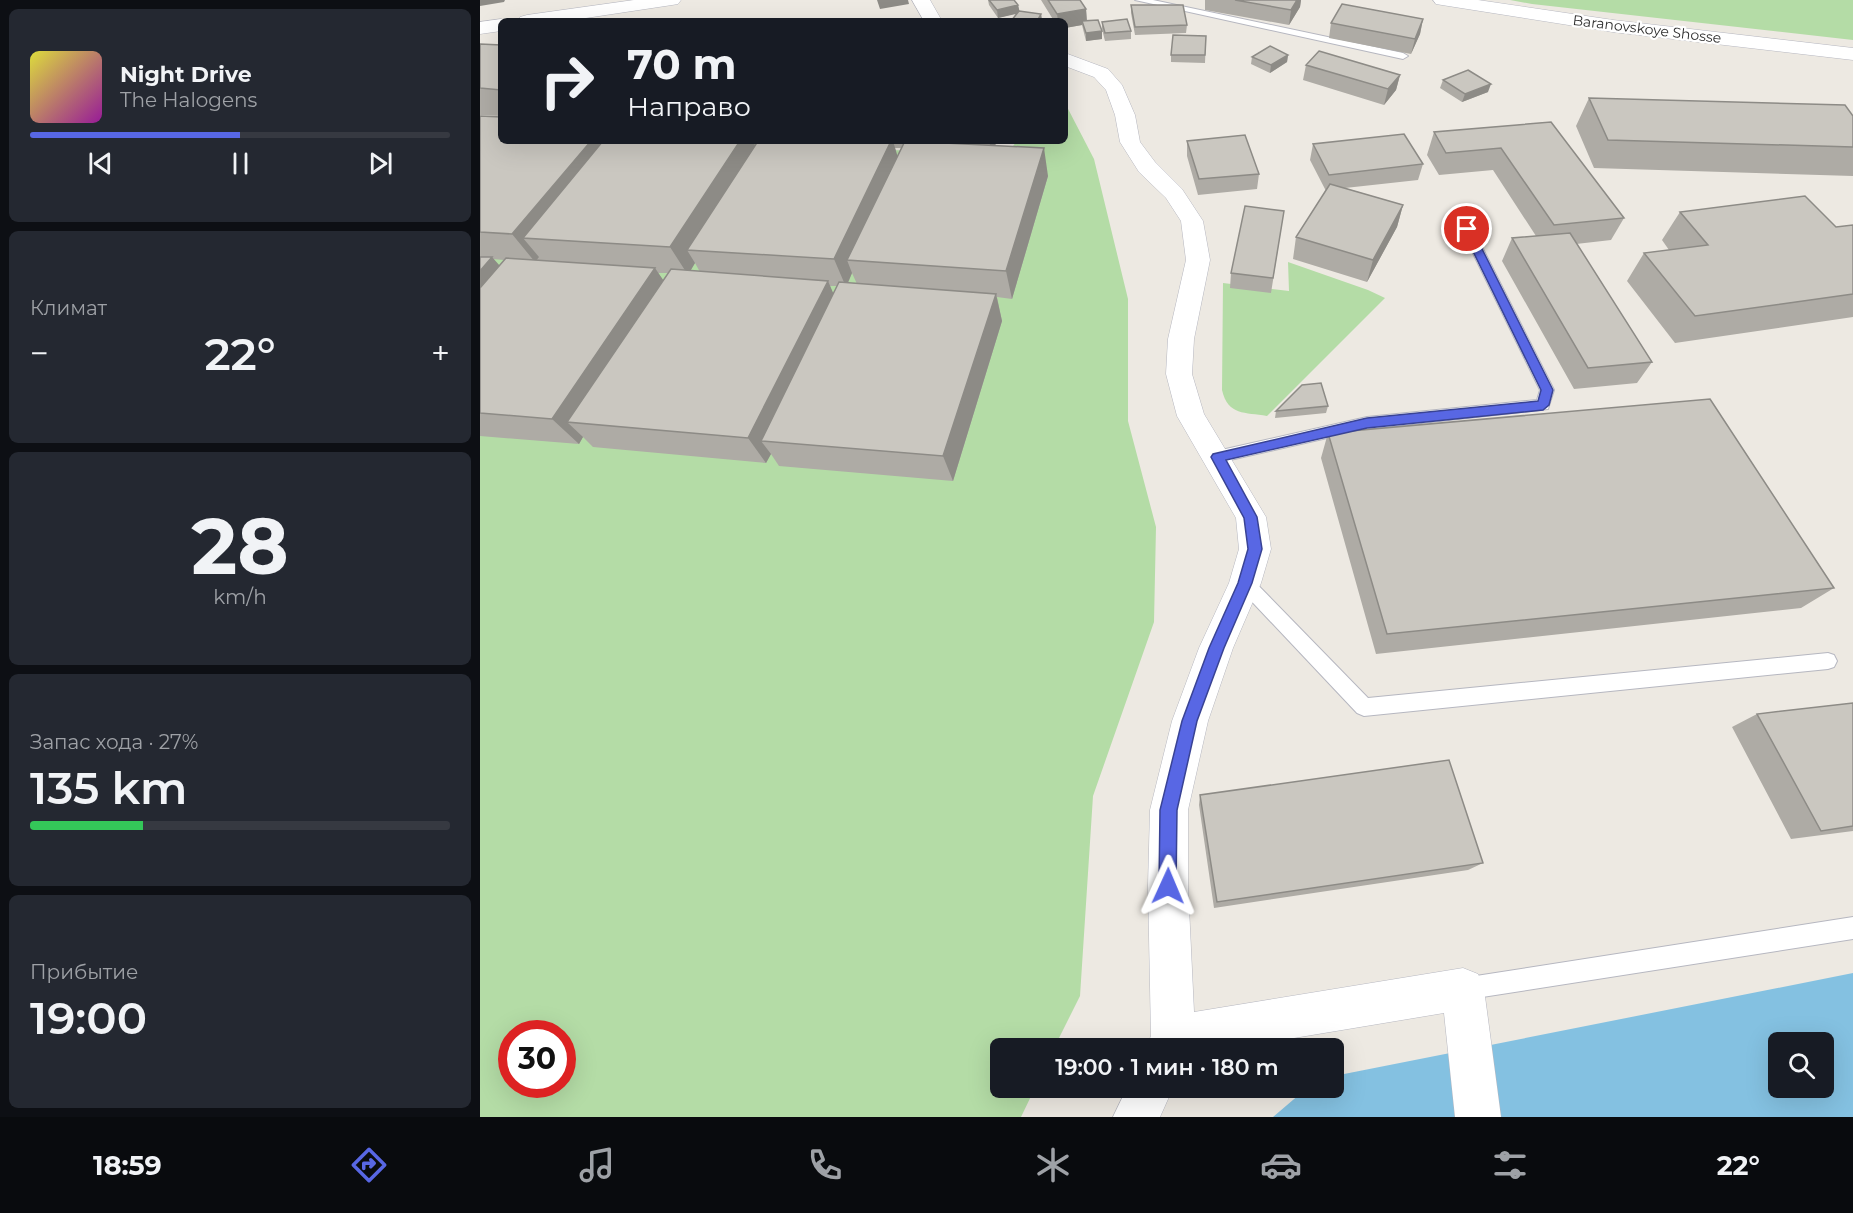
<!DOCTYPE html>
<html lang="ru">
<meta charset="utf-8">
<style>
:root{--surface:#171b24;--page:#242831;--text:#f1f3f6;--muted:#9ea1a6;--line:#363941;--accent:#5867e4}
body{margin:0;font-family:Montserrat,sans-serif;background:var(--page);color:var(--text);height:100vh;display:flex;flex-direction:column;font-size:22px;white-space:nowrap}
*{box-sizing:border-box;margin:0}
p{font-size:20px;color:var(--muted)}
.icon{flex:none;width:33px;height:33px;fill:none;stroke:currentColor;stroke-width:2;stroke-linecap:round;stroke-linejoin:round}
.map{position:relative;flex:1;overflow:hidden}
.drawer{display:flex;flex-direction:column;gap:9px;padding:9px;background:#0d0f14;width:480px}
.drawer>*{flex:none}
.top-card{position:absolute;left:18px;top:18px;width:570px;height:126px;border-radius:9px;box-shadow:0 6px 24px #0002;background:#171b24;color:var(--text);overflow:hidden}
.controls{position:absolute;left:1288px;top:1032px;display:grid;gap:12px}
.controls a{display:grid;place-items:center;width:66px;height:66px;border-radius:9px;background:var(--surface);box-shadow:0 6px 24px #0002;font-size:30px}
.speed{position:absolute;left:18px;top:1020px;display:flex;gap:12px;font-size:30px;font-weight:700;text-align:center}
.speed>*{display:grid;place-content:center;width:78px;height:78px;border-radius:50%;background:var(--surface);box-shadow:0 6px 24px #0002;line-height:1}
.speed .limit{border:9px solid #d22;background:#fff;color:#111}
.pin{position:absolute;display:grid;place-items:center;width:51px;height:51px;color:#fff;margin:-26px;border:3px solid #fff;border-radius:50%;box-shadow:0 2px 6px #0007}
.me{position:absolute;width:66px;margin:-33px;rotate:1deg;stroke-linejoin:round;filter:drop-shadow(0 0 4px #0008)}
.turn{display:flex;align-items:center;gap:21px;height:126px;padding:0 30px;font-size:27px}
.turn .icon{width:78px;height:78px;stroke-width:2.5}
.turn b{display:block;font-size:42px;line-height:51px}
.big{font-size:45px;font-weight:600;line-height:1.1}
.drawer .tile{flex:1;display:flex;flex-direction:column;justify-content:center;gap:9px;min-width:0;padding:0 21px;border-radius:9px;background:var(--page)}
.drawer .dial{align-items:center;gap:0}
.dial b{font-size:78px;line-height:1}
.song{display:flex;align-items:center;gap:18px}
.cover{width:72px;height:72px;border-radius:9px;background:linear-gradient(135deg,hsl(60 70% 55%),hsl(300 70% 35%))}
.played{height:6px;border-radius:3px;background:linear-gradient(90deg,var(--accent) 50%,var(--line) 50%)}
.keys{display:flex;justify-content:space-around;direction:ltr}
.heat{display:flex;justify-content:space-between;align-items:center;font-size:33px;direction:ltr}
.charge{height:9px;border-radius:4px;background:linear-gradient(90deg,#34c759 27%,var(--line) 0)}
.trip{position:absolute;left:510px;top:1038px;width:354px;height:60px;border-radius:9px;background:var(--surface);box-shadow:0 6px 24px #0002;font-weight:600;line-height:60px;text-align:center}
.dock{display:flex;height:96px;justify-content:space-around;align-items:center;background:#090b0e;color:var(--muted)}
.dock .icon{width:42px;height:42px}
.dock .active{color:var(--accent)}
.dock b{font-size:27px;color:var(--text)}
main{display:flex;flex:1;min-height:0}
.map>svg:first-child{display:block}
.green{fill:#b4dca6;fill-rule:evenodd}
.water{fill:#84c1e1;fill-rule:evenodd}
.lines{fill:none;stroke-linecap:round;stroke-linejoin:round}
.service-casing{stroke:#b6b7c0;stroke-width:2}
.minor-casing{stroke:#b6b7c0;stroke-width:1}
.secondary-casing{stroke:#b6b7c0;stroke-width:1}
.service{fill:#fff;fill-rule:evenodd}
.minor{fill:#fff;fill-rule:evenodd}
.secondary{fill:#fff;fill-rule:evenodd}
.wall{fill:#aeaba5;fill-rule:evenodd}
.shaded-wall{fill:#8d8b86}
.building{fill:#cac7c0;stroke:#8d8b86;stroke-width:1.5}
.route{fill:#5867e4;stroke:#394394;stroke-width:1.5}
.labels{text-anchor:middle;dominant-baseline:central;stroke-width:4.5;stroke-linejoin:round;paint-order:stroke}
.far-street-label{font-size:14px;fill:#2e2e2e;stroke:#fff}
</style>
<main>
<section class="drawer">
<div class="tile">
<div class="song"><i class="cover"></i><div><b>Night Drive</b><p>The Halogens</p></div></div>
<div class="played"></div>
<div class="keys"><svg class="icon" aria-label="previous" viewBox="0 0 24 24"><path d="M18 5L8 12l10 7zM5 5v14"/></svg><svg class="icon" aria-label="pause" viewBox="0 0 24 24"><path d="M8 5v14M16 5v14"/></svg><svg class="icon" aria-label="next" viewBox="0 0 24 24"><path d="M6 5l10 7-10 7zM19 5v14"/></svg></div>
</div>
<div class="tile"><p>Климат</p>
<div class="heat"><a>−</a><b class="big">22°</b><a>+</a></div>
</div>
<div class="tile dial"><b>28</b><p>km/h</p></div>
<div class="tile"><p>Запас хода · 27%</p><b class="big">135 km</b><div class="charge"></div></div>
<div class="tile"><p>Прибытие</p><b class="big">19:00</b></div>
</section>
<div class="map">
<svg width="1373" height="1117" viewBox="0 0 1373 1117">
<rect width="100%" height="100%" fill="#ede9e2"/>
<path class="green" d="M1030 0H1373V40L1052 4Z
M585 103 614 159 648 299V421L676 527 674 622 613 796 600 996 574 1048H520V1088H555L541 1117H0V124L21 141H242L525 156 537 141H585ZM32 1034H82V1084H32Z
M808 262 888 290 905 298 787 416C765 412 748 416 742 390L743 283 809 291Z"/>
<path class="water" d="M1373 973V1117H793L827 1088H854V1076ZM1299 1042H1344V1088H1299Z"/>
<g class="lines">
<defs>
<path id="service" d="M655 0H673L923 53 928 56 923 59Z
M987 225 993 229 1074 390 1068 409 887 429 737 463 732 461 729 457 732 453 737 451 887 417 1057 400 1060 390 981 229Z
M765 576 771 578 888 698 1348 653 1354 655 1357 661 1354 667 1348 669 884 716 877 713 759 588 757 583 759 578Z
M1373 917V939L983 1000 975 997 972 989 975 981 983 978Z"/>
<path id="minor" d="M432 0H450L462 21H444Z
M585 53 628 69 642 85 655 115 660 142 675 162 702 189 723 221 730 260 714 339 712 374 724 414 786 517 791 549 781 583 753 648 728 721 708 810V886L714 1012 983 968 998 974 1004 989 1021 1117H975L964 1013 754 1048H666L671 1036 668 886 670 810 692 721 719 648 749 583 759 549 756 518 697 416 686 374 688 339 706 260 701 221 686 198 659 172 640 142 635 115 626 90 614 77 585 66Z
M647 1088H693L680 1117H633Z"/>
<path id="secondary" d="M154 0H201L198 4 192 5 86 21H38L40 17 47 15Z
M953 0H998L1133 20 1373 48V60L1133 32 962 5 956 4Z
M21 19 28 21H21V31L0 34V22Z"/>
</defs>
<use href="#service" class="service-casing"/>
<use href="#minor" class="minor-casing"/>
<use href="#secondary" class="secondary-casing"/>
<use href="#service" class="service"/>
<use href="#minor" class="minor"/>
<use href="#secondary" class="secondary"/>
</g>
<path class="wall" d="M508 0H534L538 5 539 11 561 14 562 21H531L537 13 518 18 509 5Z
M561 0H600L606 9 607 21 622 39 606 41 602 25 585 28V21H574Z
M725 0H821L820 7 809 25 725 10Z
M651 5 707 25 706 33 655 35 651 13Z
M943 19 940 34 931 54 849 38 851 23Z
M622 22 651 31V39L625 41 622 29Z
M726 36 725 63 691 62V55Z
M0 44 21 45V116L0 115Z
M808 55 807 62 790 73 771 64 772 57Z
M826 65 920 75 916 90 904 105 823 80Z
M963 80 1008 92 982 102 960 88Z
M1109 98 1373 116V176L1114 168 1096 126Z
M0 116 21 141H273L275 145 278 141H517L515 145 568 176 532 299 517 297 522 321 473 481 299 466 291 454 286 463 113 447 103 437 99 444 0 436ZM415 148H421L417 156ZM13 259 24 260 19 266ZM215 263 220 272 210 271ZM178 273H188L183 280ZM372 273 377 284 368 283ZM350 286H357L353 294Z
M1071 122 1144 218 1131 240 1096 244 1172 362 1157 383 1094 389 1022 261 1032 238 1056 236 1013 170 959 175 947 155 954 132Z
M707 141 779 174 777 189 718 195 707 156Z
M833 144 943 164 938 180 865 188 923 205 917 227 887 282 813 259 816 237 846 191 830 160Z
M804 211 791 293 750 288 751 273Z
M1200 212 1356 227 1373 225V317L1195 343 1147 281 1164 253 1189 250 1182 240Z
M848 406 846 413 795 418 796 411Z
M848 433 1354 588 1321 608 896 654 841 458Z
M1373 703V831L1311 839 1252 727 1277 714Z
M720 795 1003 863 988 870 734 908 719 805Z"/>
<path class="shaded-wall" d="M0 0H25L24 2 0 6Z
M397 0H428L429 4 400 9Z
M817 0H821L820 7 809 25 811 10Z
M538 5 540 13 518 18 517 10Z
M606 9 607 24 602 21V25L585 28V21H578L577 14Z
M561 14 562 21H557Z
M943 19 940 34 931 54 935 39Z
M622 31V39L606 41V33Z
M808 55 807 62 790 73 791 65Z
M920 75 916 90 904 105 908 89Z
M1011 84 1008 92 982 102 985 94Z
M111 141H137L43 238 59 257 55 262 32 234Z
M260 141H273L281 158 207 250 215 263 208 275 190 247Z
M411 141H413L421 168 367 260 372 273 366 287 354 259Z
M509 141H517L512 153Z
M564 148 568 176 532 299 526 271Z
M923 205 917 227 887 282 893 260Z
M12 257 37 285 0 331V271Z
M175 268 194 296 87 422 103 437 99 444 72 419Z
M348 281 360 309 281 441 291 454 286 463 268 438Z
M516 294 522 321 473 481 463 456Z"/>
<path class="building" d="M509 0H534L538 5 517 10Z
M568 0H600L606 9 577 14Z
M755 0H817L811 10Z
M862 4 943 19 935 39 851 23Z
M651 5H703L707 25 655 27Z
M539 11 561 14 557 21H531Z
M647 19 651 31 625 33 622 22Z
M618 20 622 31 606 33 602 21Z
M693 35 726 36 725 55H691Z
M0 44 21 45V90L0 88Z
M790 46 808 55 791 65 772 57Z
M839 51 920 75 908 89 826 65Z
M988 70 1011 84 985 94 963 80Z
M1109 98 1365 105 1373 116V147L1128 140Z
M0 116 21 117V141H111L32 234 0 232Z
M1071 122 1144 218 1074 225 1021 148 966 153 954 132Z
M924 134 943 164 849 175 833 144Z
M765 135 779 174 719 179 707 141Z
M123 141H260L190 247 43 238Z
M278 141H411L354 259 207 250Z
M425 141 564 148 526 271 367 260Z
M850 184 923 205 893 260 816 237Z
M1325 196 1356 227 1373 225V294L1215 316 1164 253 1228 245 1200 212Z
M765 206 804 211 793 278 751 273Z
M1090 233 1172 362 1108 368 1032 238Z
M0 257H12L0 271Z
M26 258 175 268 72 419 0 413V288Z
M191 269 348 281 268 438 87 422Z
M359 282 516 294 463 456 281 441Z
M841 383 848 406 796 411 822 385Z
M1230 399 1354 588 907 634 848 433Z
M1373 703V826L1341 831 1277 714Z
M969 760 1003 863 737 902 720 795Z"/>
<path class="route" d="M987 226 992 229 1073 390 1069 405 1063 410 887 428 746 460 777 517 782 549 772 583 744 648 717 721 697 810 696 886 694 892 688 894 682 892 679 886 680 810 702 721 729 648 758 583 768 549 764 518 731 457 733 454 887 418 1058 401 1061 390 982 229Z"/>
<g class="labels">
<g class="far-street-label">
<text transform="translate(1167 29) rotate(7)">Baranovskoye Shosse</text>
</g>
</g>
</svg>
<div class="controls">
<a><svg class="icon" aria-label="search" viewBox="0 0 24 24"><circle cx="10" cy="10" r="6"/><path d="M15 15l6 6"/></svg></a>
</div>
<div class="speed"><div class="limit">30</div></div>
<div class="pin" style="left:987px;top:229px;background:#d93025"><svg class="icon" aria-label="arrive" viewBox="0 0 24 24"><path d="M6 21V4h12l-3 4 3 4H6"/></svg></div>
<svg class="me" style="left:688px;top:886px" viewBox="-20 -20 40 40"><path d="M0-17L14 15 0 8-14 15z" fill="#5867e4" stroke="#fff" stroke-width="4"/></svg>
<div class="trip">19:00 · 1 мин · 180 m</div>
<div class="top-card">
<div class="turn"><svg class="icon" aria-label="right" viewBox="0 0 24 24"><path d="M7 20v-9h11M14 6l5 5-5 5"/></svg><div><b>70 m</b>Направо</div></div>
</div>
</div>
</main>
<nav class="dock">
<b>18:59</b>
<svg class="icon active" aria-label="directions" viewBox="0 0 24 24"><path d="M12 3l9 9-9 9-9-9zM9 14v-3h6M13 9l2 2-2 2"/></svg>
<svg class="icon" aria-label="music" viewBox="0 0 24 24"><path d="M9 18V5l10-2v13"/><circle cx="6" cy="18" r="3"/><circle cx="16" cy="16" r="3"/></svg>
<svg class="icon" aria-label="phone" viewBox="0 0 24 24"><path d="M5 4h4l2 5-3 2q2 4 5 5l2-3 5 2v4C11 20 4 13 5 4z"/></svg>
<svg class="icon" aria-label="climate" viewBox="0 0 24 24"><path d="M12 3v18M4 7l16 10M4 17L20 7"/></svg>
<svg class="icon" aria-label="car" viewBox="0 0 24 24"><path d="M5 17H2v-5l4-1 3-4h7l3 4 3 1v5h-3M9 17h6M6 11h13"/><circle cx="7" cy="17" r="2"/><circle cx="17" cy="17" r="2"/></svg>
<svg class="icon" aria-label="filters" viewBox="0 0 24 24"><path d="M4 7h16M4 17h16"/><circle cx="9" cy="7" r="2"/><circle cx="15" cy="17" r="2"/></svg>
<b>22°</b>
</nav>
